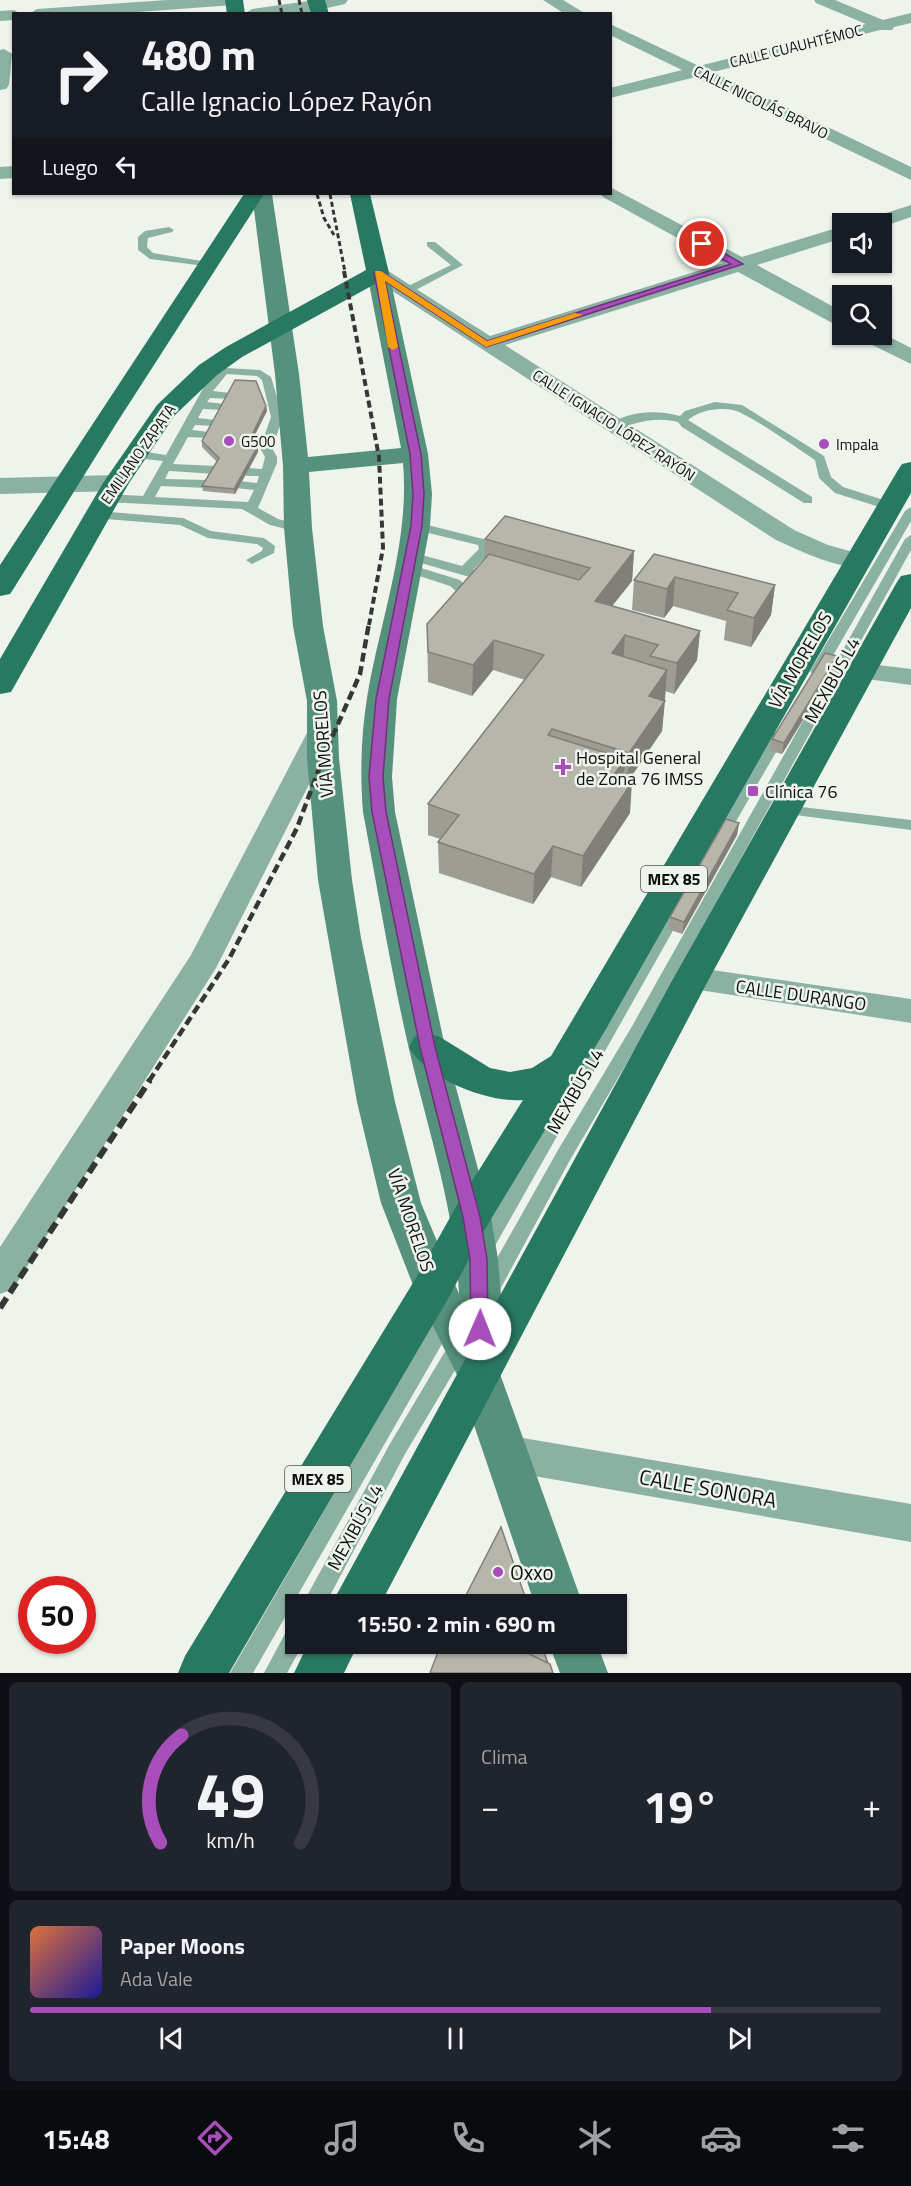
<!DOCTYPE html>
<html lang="es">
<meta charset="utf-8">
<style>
:root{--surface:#171b24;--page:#20242c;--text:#f1f3f6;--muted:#9ea1a6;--line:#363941;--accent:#a74ebb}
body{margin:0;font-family:"Titillium Web",sans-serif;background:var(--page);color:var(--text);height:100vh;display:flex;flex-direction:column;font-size:22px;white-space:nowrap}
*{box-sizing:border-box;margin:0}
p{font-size:20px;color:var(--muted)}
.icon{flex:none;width:33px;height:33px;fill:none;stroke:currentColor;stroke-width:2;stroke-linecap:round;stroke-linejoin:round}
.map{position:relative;height:1673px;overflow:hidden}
.side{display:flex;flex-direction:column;gap:9px;padding:9px;background:#0d0f14;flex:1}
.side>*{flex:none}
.banner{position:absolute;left:12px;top:12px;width:600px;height:183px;border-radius:0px;box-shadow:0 2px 4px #0004;background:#171b24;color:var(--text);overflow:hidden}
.buttons{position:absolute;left:832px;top:213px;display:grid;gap:12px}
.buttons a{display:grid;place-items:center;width:60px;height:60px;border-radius:0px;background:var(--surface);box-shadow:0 2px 4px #0004;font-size:30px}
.speed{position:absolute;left:18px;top:1576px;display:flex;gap:12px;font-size:30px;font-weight:700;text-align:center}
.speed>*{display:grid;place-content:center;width:78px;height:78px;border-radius:50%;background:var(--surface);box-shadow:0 2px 4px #0004;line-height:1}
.speed .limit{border:9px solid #d22;background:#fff;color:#111}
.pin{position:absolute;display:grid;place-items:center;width:51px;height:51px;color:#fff;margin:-26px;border:3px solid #fff;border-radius:50%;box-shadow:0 2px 6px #0007}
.me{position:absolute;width:66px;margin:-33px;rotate:1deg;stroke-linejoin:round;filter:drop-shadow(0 0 4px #0008)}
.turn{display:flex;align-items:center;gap:21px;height:126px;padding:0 30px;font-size:27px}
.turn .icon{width:78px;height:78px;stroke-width:2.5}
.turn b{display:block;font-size:42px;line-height:51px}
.then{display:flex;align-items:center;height:57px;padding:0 30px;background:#0003;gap:12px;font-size:22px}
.big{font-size:45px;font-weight:700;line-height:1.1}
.side .widget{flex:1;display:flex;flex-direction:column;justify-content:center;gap:9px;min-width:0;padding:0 21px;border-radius:9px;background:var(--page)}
.side .dial{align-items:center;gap:0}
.dial svg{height:156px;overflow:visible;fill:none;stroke:var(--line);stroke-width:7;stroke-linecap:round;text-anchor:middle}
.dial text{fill:var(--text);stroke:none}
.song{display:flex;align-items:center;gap:18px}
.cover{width:72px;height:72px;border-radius:9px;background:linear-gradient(135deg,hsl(20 70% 55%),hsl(240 70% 35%))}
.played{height:6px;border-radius:3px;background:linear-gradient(90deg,var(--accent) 80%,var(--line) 80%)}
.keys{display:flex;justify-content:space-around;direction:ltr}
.heat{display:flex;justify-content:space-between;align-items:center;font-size:33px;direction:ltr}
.side .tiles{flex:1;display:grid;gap:9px;grid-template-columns:1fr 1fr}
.widget:last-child{grid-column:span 2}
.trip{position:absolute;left:285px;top:1594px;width:342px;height:60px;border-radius:0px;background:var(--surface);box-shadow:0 2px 4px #0004;font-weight:700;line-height:60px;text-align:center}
.menu{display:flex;height:96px;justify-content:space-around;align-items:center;background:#090b0e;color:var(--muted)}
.menu .icon{width:42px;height:42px}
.menu .on{color:var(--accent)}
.menu b{font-size:27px;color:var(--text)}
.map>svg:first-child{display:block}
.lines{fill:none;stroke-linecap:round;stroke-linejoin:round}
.service{fill:#8bb1a2;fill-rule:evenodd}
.minor{fill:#8bb1a2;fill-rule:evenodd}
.tertiary{fill:#8bb1a2;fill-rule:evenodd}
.secondary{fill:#55917c;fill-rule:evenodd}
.primary{fill:#287961;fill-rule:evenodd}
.rail-far3{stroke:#353733;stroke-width:3;stroke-dasharray:5 3;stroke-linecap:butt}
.rail-far2{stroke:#353733;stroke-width:4;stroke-dasharray:7 4;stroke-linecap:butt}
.rail-far1{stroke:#353733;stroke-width:4.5;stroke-dasharray:9 4.5;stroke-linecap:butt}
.rail{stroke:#353733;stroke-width:6;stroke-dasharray:12 6;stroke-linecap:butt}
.wall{fill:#9d9d94}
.shaded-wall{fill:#807f78}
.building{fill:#b7b6ac;stroke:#807f78;stroke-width:1.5}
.route{fill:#a74ebb;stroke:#6d337a;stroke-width:1.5}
.slow{fill:#f59e0b}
.poi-dot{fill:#a74ebb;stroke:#eef4eb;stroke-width:2}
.labels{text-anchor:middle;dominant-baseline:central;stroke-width:5;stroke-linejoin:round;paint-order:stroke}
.far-street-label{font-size:15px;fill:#0d0f0c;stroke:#eef4eb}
.far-poi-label{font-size:15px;fill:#0d0f0c;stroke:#eef4eb;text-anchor:start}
.shield{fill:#eef4eb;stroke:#50544f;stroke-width:1.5}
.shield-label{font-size:16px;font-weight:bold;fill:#0d0f0c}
.street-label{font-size:18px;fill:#0d0f0c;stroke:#eef4eb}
.poi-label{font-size:18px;fill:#0d0f0c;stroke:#eef4eb;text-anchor:start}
.near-street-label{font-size:21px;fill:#0d0f0c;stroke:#eef4eb}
.near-poi-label{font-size:21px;fill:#0d0f0c;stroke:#eef4eb;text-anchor:start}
</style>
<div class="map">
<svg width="911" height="1673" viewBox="0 0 911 1673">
<rect width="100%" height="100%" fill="#eef4eb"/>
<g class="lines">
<path class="service" d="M169 227 174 230 172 232 148 238 147 247 153 253 208 262 213 265 212 267 150 259 138 250V237L145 231Z
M427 242H435L463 265 410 293H402V289L451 265 427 246Z
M208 367 260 370 271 377 283 417 272 448 277 457V463L258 508 278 519 302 525 304 528 302 531 298 532 270 525 242 509 106 502 100 498 106 494 143 496 163 461 134 458 128 454 134 450 166 455 205 385 215 373 204 372 202 370ZM227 374 257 376 262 380 271 417 260 448 265 457 262 469 247 468 241 472 247 476H259L257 483 240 481 234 485 236 488 254 490 248 502 155 497 161 486 207 488 213 484 207 480 165 479 169 471 216 474 222 470 216 466 173 464 188 437 209 438 215 435 209 432 192 430 195 425 215 426 221 423 215 420 198 418 203 409 224 410 230 407 224 404 207 402 210 398 230 399 236 396 230 393 213 391Z
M715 402 742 405 824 456 831 477 843 487 893 503 895 506 889 510 835 493 819 478 815 460C798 449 748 413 733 410 719 407 699 410 688 420L812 497V503H804L682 427 678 422C653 416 638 423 615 429L609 426C627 410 658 410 680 416L685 411Z
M911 507V521L824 671 817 675 812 674 810 671 905 511Z
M97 511 183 518 211 531 264 538 275 546 274 553 252 564 246 560 262 551 263 548 257 544 208 538 180 525 93 518V512Z
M416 522 487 540 492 550 473 570 497 576 498 579 497 582H487L407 559 405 556 407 553 411 552 462 566 479 549 478 545 412 529 410 526Z
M911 535V550L645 1032 570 1160 497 1295 490 1297 483 1295 481 1289 483 1283 558 1150 631 1028 905 539Z
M408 564 460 580 470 591 464 605H454L453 602 457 592 450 586 404 571 402 568Z
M780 729 787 733 727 837 724 841H714L711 837 773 733Z
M785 805 911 820V830L780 813 778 810 780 807Z
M680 899 686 900 688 904 491 1253 484 1256 477 1253 475 1248 477 1243 672 904 674 900Z
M447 1309 454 1311 457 1317 454 1323 253 1673H230L440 1311Z
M460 1336 467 1338 470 1344 467 1350 405 1454 325 1605H302L391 1442 453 1338Z
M296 1626V1644H303L287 1673H264L288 1628Z"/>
<path class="minor" d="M167 0H242L234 5 111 14H29L37 9Z
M543 0H563L586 14H565Z
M814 0H835L883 20 911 13V23L894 27 892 30H880L713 72 911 167V180L696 77 610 98V88L682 70 610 35V24L699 66 866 24 816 3Z
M14 10 21 14H14V20L0 21V11Z
M4 49 12 54 9 85 6 89 0 90V50Z
M14 166V178L0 179V167Z
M610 187 742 257 843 226V238L757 265 843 312V327L836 325 738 272 505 345 794 530 828 545 867 556 871 561 867 566C842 572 799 550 776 540L371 277 368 273 371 269H385L490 336 723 263 603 197 601 194H610Z
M911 205V217L882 227V224H862L864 220Z
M882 333 911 348V364L860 339 858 334Z
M862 663 911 669V685L852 677 848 671 852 665Z
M322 722 332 725 336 731 216 968 13 1289 0 1294V1247L191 955 308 731 312 725Z
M691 967 911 999V1023L680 987 675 979 680 971Z
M505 1435 911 1504V1542L505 1471 491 1466 485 1453 491 1440Z"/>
<path class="tertiary" d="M315 0H348L345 4 300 14H244L252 9Z
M116 475 125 477 129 483 125 489 116 491 0 494V478Z"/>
<path class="secondary" d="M252 194H272L299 374 308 457 401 448 367 273 370 268 378 266 386 268 389 273 428 454 432 494 430 526 397 699 392 777 395 812 445 1047 491 1217 498 1259 502 1307 500 1374 583 1605H535L457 1375 413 1285 381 1203 357 1102 318 880 307 758V701L293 626 284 528 283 466 275 374ZM403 463C410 542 380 620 367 698 361 735 360 774 363 812 378 891 391 971 409 1049 428 1130 455 1210 459 1294L421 1203 395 1102 361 938 352 880 339 758 337 701 323 626 312 528 309 472Z
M549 1644H597L608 1673H560Z"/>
<path class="primary" d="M225 0H243L245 14H227Z
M307 0H325L329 14H311Z
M244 194H264L116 424 14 588 10 594 0 596V565Z
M350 194H370L389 273 386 278 242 357 217 375 175 415 129 483 15 685 11 692 0 694V659L103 483 157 405 199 365 226 347 366 270Z
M911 462V493L606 1029 485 1229 449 1297 229 1673H178L185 1656 419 1273 457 1205 523 1100C488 1103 426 1079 409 1047L414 1037 427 1033 440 1037 490 1068 510 1072 532 1068 551 1056 898 470 902 464Z
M911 574V608L709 979 380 1605H331L673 979 897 582 901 576Z
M308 1644H358L344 1673H294Z"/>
<path class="rail-far3" d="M279 0 282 14
M299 0 302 14
M317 194 324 218 334 235
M330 194 345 272"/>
<path class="rail-far2" d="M344 271 379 457 383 548 369 625"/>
<path class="rail-far1" d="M149 1081 229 959 297 828 323 758 360 674 369 623"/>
<path class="rail" d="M0 1308 150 1080"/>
</g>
<path class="wall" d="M266 406 267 411 252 441 258 446V452L235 494 203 491 202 486 217 462 202 447V441Z
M485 539 634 551 632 581 612 606 700 631 697 660 674 694 665 691 662 731 628 781 630 813 581 887 551 877 533 904 439 873 438 842 440 839 428 835V804L525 680 493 670 472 696 428 682 427 624 484 559Z
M654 554 775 585 771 615 751 647 724 640 726 621 673 606 664 618 632 610 634 580Z
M837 656 835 668 782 754 770 751 772 739Z
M739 823 737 835 682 934 668 929 670 917Z"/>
<path class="shaded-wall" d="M266 406 267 411 250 444V439Z
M258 446V452L235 494 234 489Z
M634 551 632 581 593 630 595 601Z
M675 577 673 606 664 618 667 589Z
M775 585 771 615 751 647 754 618Z
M700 631 697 660 674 694 677 663Z
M625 635 623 665 612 653Z
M494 640 493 670 472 696 473 665Z
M837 656 835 668 782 754 784 743Z
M667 670 665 700 647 726 649 696Z
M665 701 662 731 627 783 629 753Z
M625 759 623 789 613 776Z
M632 782 630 813 581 887 583 856Z
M739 823 737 835 682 934 684 922Z
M553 846 551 877 533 904 534 874Z"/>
<path class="building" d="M235 380 256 381 266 406 250 439 258 446 234 489 202 486 219 458 202 441Z
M505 516 634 551 595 601 700 631 677 663 650 656 658 645 625 635 612 653 667 670 649 696 665 701 629 753 552 729 548 735 625 759 613 776 632 782 583 856 553 846 534 874 438 842 459 815 428 804 544 655 494 640 473 665 428 652 427 624 489 554 579 580 590 568 485 539Z
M654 554 775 585 754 618 727 610 738 593 675 577 667 589 634 580Z
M825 653 837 656 784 743 772 739Z
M726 819 739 823 684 922 670 917Z
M501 1527 528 1605H461Z
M441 1644H508L550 1664 553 1673H430Z
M508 1644H541L548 1663Z"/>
<path class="route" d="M699 242H705L743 264 486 347 385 281 421 454 424 494 422 526 389 699 383 777 386 812 435 1047 480 1217 487 1259 488 1329 486 1335 480 1337 473 1335 471 1329 470 1259 463 1217 420 1047 372 812 369 777 376 699 411 526 413 494 410 454 374 273 381 271 487 341 731 264 699 246Z"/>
<path class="slow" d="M375 271H381L487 341 575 313 583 315 486 347 385 281 398 347 393 350 388 347Z"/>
<g class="poi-dot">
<circle cx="229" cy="441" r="6"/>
<circle cx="824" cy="444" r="6"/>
<path d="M560 758h6v6h6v6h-6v6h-6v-6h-6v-6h6z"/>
<rect x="747" y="785" width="12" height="12" rx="3"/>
<circle cx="498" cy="1572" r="6"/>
</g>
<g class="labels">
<g class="far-street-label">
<text transform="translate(796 46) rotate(-14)">CALLE CUAUHTÉMOC</text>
<text transform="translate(761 102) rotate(26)">CALLE NICOLÁS BRAVO</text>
<text transform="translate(614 425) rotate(33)">CALLE IGNACIO LÓPEZ RAYÓN</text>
<text transform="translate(138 454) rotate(-55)">EMILIANO ZAPATA</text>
</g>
<g class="far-poi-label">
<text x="241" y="441">G500</text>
<text x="836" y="444">Impala</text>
</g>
<g class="shield">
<rect x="641" y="866" width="66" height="26" rx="4.5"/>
<rect x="285" y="1466" width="66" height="26" rx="4.5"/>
</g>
<g class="shield-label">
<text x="674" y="879">MEX 85</text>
<text x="318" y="1479">MEX 85</text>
</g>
<g class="street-label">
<text transform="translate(800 660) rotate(-60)">VÍA MORELOS</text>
<text transform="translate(832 680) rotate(-61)">MEXIBÚS L4</text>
<text transform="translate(323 744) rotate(-94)">VÍA MORELOS</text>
<text transform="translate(801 995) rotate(8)">CALLE DURANGO</text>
<text transform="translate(575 1091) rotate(-60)">MEXIBÚS L4</text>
<text transform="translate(411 1220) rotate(71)">VÍA MORELOS</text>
<text transform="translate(355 1527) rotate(-61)">MEXIBÚS L4</text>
</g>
<g class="poi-label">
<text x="576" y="757">Hospital General<tspan x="576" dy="21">de Zona 76 IMSS</tspan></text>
<text x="765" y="791">Clínica 76</text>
</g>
<g class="near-street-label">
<text transform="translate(708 1488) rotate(10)">CALLE SONORA</text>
</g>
<g class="near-poi-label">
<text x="510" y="1572">Oxxo</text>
</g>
</g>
</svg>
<div class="buttons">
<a><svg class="icon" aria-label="sound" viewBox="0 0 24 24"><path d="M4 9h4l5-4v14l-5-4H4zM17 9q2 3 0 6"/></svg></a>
<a><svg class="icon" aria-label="search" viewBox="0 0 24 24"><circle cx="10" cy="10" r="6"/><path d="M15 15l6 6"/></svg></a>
</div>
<div class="speed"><div class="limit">50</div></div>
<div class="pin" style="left:702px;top:244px;background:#d93025"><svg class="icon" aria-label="arrive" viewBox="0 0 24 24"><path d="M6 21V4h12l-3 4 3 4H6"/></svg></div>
<svg class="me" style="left:480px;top:1329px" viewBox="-20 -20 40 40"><circle r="19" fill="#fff"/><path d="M0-13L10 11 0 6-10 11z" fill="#a74ebb"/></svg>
<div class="trip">15:50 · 2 min · 690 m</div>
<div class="banner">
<div class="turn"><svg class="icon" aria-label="right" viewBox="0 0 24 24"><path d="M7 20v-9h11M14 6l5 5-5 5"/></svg><div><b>480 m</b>Calle Ignacio López Rayón</div></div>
<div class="then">Luego<svg class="icon" aria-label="left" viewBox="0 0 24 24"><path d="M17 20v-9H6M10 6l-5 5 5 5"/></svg></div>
</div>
</div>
<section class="side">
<div class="tiles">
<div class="widget dial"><svg viewBox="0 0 100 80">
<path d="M14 69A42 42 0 1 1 86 69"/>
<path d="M14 69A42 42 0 0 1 25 14" stroke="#a74ebb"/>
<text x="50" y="56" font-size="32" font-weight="700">49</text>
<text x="50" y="72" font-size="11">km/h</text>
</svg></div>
<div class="widget"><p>Clima</p>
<div class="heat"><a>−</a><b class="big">19°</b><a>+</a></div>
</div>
<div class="widget">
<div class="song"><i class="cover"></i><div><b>Paper Moons</b><p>Ada Vale</p></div></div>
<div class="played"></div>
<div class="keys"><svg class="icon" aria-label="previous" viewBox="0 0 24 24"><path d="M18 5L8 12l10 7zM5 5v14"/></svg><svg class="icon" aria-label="pause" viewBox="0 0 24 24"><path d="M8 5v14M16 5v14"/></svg><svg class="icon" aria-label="next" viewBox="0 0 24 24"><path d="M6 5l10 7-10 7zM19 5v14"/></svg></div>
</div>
</div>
</section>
<nav class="menu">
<b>15:48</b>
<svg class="icon on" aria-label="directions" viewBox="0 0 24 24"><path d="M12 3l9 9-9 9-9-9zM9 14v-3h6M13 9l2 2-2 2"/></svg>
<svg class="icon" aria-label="music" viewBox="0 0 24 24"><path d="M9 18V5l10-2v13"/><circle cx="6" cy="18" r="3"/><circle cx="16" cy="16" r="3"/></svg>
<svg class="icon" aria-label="phone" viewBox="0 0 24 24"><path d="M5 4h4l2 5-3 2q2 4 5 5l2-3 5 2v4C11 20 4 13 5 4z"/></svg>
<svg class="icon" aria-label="climate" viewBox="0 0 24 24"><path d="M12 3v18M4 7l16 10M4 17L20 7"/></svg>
<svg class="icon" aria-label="car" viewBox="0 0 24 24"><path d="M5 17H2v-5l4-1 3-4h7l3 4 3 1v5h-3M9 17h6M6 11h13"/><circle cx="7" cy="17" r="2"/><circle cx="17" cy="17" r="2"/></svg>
<svg class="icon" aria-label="filters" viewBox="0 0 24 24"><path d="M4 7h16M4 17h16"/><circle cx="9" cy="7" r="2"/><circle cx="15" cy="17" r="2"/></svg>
</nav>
